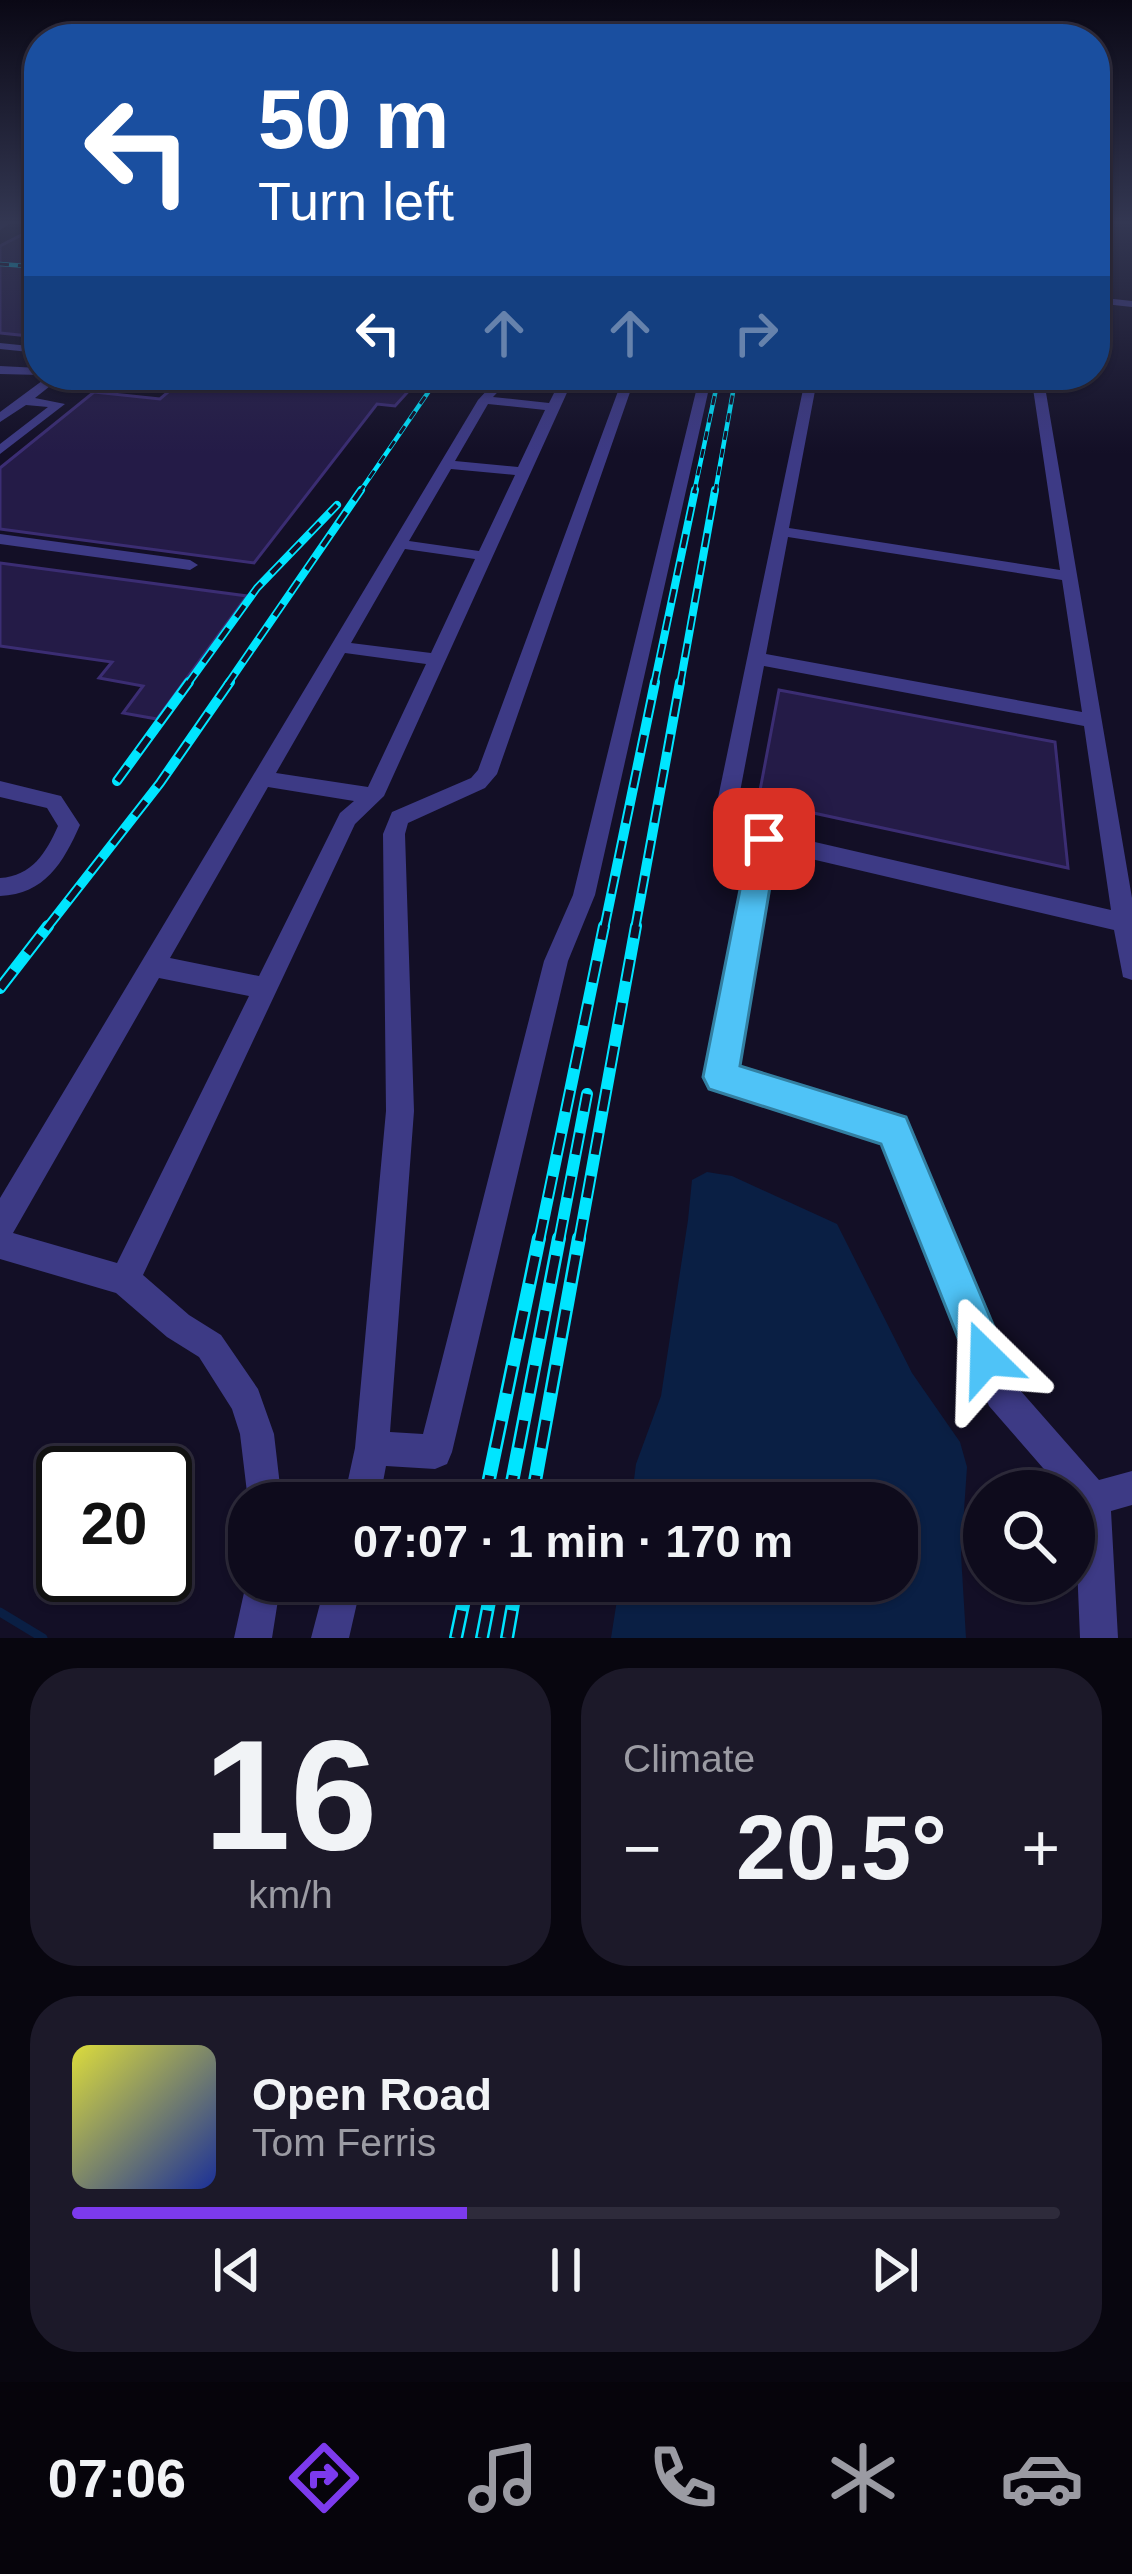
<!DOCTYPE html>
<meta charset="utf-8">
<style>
:root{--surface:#0e0b1c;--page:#1c1929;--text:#f1f3f6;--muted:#9b9ba3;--line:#2e2b3b;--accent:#7c3aed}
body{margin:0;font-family:Helvetica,sans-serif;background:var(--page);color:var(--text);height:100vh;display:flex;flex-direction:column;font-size:45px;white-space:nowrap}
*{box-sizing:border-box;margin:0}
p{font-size:39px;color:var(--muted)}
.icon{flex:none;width:66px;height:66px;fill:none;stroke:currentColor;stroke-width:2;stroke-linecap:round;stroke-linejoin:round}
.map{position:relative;height:1638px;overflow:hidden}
.sheet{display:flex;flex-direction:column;gap:30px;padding:30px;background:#08060f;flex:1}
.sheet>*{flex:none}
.banner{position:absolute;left:24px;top:24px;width:1086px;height:366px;border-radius:48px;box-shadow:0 3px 9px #0004,0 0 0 3px var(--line);background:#1a4fa0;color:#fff;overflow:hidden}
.controls{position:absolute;left:963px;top:1470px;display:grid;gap:24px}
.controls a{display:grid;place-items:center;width:132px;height:132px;border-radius:50%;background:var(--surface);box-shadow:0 3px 9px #0004,0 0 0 3px var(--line);font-size:60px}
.speed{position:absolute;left:36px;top:1446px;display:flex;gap:24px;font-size:60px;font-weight:700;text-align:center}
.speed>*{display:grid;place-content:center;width:156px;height:156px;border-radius:50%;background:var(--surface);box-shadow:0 3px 9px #0004,0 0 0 3px var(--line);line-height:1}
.speed .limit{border:6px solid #111;border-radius:18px;background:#fff;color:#111}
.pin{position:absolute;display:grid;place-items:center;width:102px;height:102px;color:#fff;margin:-51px;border-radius:24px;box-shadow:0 6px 18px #0006}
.me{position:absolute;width:132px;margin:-66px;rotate:338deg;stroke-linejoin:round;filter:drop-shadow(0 0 9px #0008)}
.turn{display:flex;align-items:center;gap:42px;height:252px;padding:0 36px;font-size:54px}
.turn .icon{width:156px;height:156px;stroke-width:2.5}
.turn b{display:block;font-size:84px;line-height:102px}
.lanes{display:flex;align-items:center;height:114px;padding:0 36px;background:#0003;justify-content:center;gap:60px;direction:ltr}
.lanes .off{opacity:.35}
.big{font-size:90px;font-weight:600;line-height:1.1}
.sheet .card{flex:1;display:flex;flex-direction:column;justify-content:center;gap:18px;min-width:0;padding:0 42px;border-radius:48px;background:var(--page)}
.sheet .dial{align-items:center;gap:0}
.dial b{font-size:156px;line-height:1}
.song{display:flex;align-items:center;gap:36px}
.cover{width:144px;height:144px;border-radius:18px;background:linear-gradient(135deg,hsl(60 70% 55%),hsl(230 70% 35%))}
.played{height:12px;border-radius:6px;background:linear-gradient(90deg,var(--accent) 40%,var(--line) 40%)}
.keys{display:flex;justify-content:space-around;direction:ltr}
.heat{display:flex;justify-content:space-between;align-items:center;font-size:66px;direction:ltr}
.sheet .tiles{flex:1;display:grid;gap:30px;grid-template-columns:1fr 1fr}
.card:last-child{grid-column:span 2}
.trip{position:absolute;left:228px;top:1482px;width:690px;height:120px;border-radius:48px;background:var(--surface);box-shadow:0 3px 9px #0004,0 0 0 3px var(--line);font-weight:600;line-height:120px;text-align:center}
.dock{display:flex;height:192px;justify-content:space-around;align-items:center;background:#06040b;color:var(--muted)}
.dock .icon{width:84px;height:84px}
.dock .active{color:var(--accent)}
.dock b{font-size:54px;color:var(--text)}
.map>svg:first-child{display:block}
.water{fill:#0a1f44}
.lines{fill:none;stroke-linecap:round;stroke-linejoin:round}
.stream{stroke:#0a1f44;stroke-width:9}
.building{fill:#241b47;stroke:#3b2d73;stroke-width:3}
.minor{fill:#3d3a85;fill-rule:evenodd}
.rail-far4-casing{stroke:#00e5ff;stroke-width:4.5}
.rail-far3-casing{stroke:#00e5ff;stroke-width:8}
.rail-far2-casing{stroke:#00e5ff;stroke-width:10}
.rail-far1-casing{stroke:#00e5ff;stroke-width:12}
.rail-casing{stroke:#00e5ff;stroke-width:14}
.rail-far4{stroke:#130f26;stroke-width:3;stroke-dasharray:9;stroke-linecap:butt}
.rail-far3{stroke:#130f26;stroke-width:4.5;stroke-dasharray:14;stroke-linecap:butt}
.rail-far2{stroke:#130f26;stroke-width:6;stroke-dasharray:18;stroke-linecap:butt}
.rail-far1{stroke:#130f26;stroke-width:8;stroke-dasharray:22;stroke-linecap:butt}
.rail{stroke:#130f26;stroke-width:9;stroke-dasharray:28;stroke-linecap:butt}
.route{fill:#4fc3f7;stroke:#337fa1;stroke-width:3}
</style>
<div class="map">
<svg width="1132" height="1638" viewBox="0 0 1132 1638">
<rect width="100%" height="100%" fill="#130f26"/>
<path class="water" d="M707 1172 732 1176 837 1224 912 1373 960 1442 967 1467 961 1554 966 1638H611L620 1581H897V1503H631L636 1464 661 1396 688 1220 692 1180Z"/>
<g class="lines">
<path class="stream" d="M0 1612 43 1638"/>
</g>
<path class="building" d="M39 226V337L0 333V246Z
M188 375H423L395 406 377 404 254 563 0 529V468L94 392 160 399Z
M0 563 247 596 157 719 123 713 143 686 99 678 112 662 0 646Z
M779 690 1055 742 1068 868 758 801Z"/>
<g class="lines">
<path class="minor" d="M0 224H9L0 230Z
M1095 297 1132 301V307L1095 303Z
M0 343 39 347V353L0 349Z
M0 366 39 368 41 375 0 374Z
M50 375H64L35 398 65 404 0 454V444L48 407 26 405 0 422V412Z
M81 375H165L151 385 87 379Z
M501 375H514L493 397 549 403 563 375H575L384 796 355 824 143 1275 189 1315 221 1335 258 1389 274 1434 282 1503H249V1509L240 1434 232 1409 199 1357 167 1337 116 1293 0 1259V1198L478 400ZM488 404 545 410 518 467 455 461ZM451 469 515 475 479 551 409 541ZM405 549 475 559 431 653 351 643ZM345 653 426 664 368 787 276 773ZM268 787 354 801 340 813 259 976 170 958ZM159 978 249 996 117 1263 13 1233Z
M624 375H636L497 774 485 788 408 823 405 834 414 1111 390 1432 423 1434 544 961 573 895 700 375H712L595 895 568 961 452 1452 447 1464 435 1469 386 1466 379 1503H343L355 1448 386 1111 383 834 392 812 471 778 478 770Z
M806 375H818L789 528 1060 570 1031 375H1043L1132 898V980L1123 977 1114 930 773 850 736 1068 903 1120 1013 1382 1099 1480 1132 1471V1505L1111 1511 1118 1638H1080L1074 1491H1063L989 1406 884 1141 721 1090 712 1086 708 1077 752 843 717 828 713 822ZM788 537 1062 580 1082 712 766 654ZM764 666 1084 726 1111 910 767 831 735 818Z
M0 534 190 560 198 565 190 570 0 544Z
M0 781 61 796 80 825C63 863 45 894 0 896V878C32 876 46 853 58 826L47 808 0 797Z
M249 1570V1581H281L272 1638H234Z
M326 1581H362L349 1638H311Z"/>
<defs>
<path id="rail-far4" d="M0 264 39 267
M359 493 440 375
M694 493 719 375
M715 493 735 381"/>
<path id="rail-far3" d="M187 685 257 588 337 505
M227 685 361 490
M654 685 695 490
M680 685 715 490"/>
<path id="rail-far2" d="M117 781 189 682
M46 929 160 783 230 682
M604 929 655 682
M635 929 680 682"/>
<path id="rail-far1" d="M0 988 48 926
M539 1241 604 926
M559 1241 587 1094
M579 1241 636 926"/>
<path id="rail" d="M484 1503 539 1238
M508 1503 559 1238
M531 1503 579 1238
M456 1638 468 1581
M482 1638 493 1581
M507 1638 517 1581"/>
</defs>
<use href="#rail-far4" class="rail-far4-casing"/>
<use href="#rail-far3" class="rail-far3-casing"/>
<use href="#rail-far2" class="rail-far2-casing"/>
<use href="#rail-far1" class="rail-far1-casing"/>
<use href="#rail" class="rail-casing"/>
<use href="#rail-far4" class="rail-far4"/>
<use href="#rail-far3" class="rail-far3"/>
<use href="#rail-far2" class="rail-far2"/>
<use href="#rail-far1" class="rail-far1"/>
<use href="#rail" class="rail"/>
</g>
<linearGradient id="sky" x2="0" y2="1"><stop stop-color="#0a0815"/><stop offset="0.49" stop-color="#333752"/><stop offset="1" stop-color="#333752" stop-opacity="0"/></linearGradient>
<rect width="1132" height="454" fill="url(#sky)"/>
<path class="route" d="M764 828 774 831 778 839 740 1066 906 1117 1007 1358 1001 1373 986 1379 972 1373 881 1144 709 1089 703 1077 750 839 755 831Z"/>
</svg>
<div class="controls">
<a><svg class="icon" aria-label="search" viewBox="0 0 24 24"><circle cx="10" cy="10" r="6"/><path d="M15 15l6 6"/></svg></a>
</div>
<div class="speed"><div class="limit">20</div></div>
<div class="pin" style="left:764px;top:839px;background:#d93025"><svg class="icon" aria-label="arrive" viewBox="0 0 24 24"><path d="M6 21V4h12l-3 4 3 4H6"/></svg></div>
<svg class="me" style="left:986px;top:1358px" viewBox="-20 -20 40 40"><path d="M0-17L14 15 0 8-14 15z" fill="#4fc3f7" stroke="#fff" stroke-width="4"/></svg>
<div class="trip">07:07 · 1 min · 170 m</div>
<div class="banner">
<div class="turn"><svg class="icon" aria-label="left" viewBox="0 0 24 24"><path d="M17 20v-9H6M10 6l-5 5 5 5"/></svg><div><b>50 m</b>Turn left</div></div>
<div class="lanes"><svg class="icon" aria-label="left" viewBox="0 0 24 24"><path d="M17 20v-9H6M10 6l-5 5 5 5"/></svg><svg class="icon off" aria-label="ahead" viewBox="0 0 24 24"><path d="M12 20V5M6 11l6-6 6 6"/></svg><svg class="icon off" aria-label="ahead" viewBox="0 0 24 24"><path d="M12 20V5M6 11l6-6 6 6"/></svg><svg class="icon off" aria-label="right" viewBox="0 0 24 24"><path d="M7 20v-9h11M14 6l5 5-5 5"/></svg></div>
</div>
</div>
<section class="sheet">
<div class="tiles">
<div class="card dial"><b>16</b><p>km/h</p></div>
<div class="card"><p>Climate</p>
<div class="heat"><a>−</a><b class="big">20.5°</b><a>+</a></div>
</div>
<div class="card">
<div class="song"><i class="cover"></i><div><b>Open Road</b><p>Tom Ferris</p></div></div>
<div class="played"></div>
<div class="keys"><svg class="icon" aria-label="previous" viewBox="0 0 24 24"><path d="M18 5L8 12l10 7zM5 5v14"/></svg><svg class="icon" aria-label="pause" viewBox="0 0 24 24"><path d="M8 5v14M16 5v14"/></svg><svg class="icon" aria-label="next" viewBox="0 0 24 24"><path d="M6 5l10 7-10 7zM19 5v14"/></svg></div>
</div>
</div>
</section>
<nav class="dock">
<b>07:06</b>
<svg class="icon active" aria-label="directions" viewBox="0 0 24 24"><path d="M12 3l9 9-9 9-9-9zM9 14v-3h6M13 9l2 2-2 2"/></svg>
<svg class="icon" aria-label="music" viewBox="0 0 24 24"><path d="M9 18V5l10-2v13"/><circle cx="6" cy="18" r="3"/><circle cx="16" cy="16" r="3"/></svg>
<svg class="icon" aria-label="phone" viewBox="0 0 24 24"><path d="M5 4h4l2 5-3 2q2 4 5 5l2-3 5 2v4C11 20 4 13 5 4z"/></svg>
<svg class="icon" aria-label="climate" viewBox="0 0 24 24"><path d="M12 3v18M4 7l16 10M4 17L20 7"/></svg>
<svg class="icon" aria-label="car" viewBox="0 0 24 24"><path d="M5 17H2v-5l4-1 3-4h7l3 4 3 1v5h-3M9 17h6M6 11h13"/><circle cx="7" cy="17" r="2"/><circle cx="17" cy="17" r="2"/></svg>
</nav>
